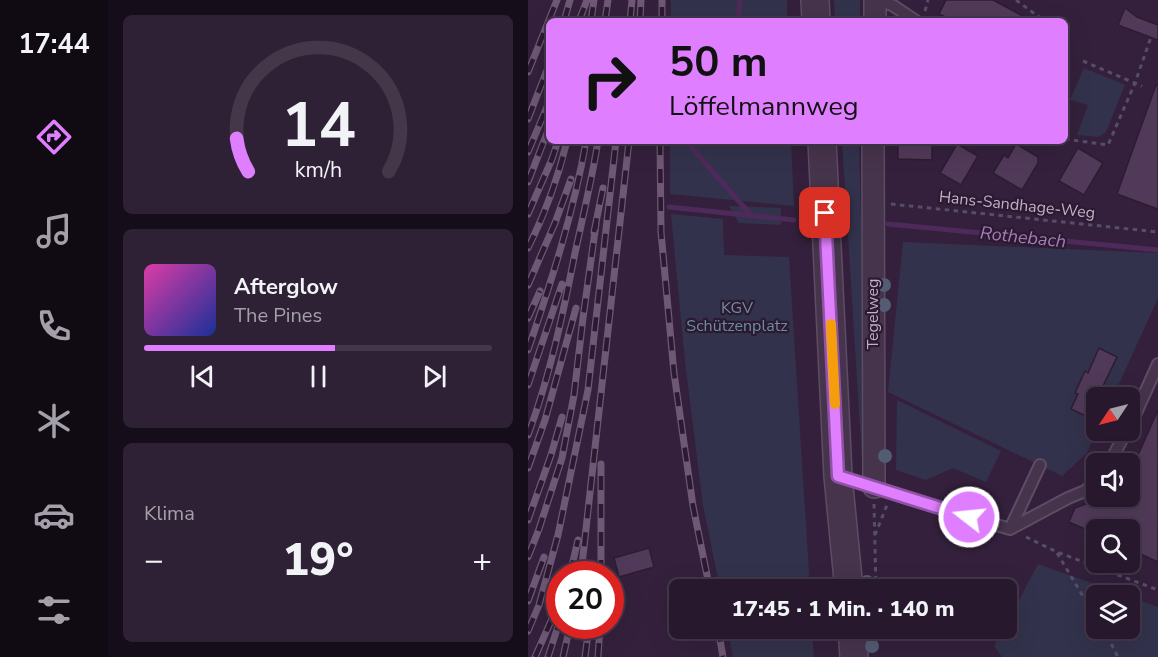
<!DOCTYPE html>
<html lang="de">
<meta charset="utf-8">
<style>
:root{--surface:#27182d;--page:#2f2135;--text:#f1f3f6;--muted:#a4a0aa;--line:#433749;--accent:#df7eff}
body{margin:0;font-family:"Nunito Sans",sans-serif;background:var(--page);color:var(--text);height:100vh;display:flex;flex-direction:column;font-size:22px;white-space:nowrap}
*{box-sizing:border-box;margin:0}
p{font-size:20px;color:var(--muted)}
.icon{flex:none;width:33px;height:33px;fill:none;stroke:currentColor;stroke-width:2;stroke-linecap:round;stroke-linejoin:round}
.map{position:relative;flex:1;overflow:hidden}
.drawer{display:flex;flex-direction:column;gap:15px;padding:15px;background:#150d19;width:420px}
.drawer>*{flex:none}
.hud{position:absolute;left:18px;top:18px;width:522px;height:126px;border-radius:9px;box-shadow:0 6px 24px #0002,0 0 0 2px var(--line);background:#df7eff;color:#111;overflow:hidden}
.needle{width:39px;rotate:235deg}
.buttons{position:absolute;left:558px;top:387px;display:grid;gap:12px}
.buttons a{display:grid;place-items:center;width:54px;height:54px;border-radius:9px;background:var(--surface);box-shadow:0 6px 24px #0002,0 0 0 2px var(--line);font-size:30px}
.speed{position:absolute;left:18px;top:561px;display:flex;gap:12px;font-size:30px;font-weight:700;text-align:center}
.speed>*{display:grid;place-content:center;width:78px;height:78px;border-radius:50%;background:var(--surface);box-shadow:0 6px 24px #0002,0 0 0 2px var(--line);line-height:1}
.speed .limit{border:9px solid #d22;background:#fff;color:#111}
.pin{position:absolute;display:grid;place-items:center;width:51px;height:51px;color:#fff;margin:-26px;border-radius:12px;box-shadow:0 3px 9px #0006}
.me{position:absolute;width:66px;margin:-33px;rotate:286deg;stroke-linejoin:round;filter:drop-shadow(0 0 4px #0008)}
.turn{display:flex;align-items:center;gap:21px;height:126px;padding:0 24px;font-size:27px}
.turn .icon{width:78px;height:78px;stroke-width:2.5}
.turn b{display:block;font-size:42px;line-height:51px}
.big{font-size:45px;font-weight:800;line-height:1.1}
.drawer .widget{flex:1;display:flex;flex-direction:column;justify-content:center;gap:9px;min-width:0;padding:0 21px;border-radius:9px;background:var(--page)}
.drawer .dial{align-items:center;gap:0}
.dial svg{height:156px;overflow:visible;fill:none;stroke:var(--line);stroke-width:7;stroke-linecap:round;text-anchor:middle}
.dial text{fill:var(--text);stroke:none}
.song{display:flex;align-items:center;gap:18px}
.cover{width:72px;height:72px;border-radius:9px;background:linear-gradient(135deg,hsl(320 70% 55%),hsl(230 70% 35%))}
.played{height:6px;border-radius:3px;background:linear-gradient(90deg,var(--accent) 55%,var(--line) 55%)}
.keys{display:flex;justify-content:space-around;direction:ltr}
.heat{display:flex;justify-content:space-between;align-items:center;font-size:33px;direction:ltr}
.trip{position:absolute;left:141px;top:579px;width:348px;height:60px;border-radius:9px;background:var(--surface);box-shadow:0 6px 24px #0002,0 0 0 2px var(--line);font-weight:800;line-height:60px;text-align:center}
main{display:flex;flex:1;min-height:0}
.tab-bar{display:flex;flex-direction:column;width:108px;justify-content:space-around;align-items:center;background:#100a12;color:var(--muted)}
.tab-bar .icon{width:42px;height:42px}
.tab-bar .current{color:var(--accent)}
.tab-bar b{font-size:27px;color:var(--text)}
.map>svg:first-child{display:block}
.green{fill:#33324c}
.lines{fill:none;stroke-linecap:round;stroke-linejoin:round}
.stream{stroke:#4d2a59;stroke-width:5}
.building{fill:#513a59;stroke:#2d1c33;stroke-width:1.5}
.service-casing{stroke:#5e4c64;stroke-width:14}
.minor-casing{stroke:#5e4c64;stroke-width:24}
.tertiary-casing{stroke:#5e4c64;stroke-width:30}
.path{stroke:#564e67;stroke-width:3;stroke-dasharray:4.5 4.5;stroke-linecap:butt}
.service{stroke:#46344c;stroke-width:10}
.minor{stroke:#46344c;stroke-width:21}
.tertiary{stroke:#46344c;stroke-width:27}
.rail-casing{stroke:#6e5875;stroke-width:7}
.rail{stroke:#2b1a31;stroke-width:4.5;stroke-dasharray:14;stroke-linecap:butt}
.tree{fill:#535c73}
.route-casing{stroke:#9152a6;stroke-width:15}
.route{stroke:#df7eff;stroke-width:10}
.slow{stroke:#f59e0b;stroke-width:10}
.labels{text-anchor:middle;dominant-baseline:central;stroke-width:4.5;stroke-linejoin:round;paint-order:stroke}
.street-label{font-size:16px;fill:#c2afc8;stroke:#2b1a31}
.park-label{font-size:16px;fill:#6d8da0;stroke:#2b1a31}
.water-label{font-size:18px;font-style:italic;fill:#a67db7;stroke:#2b1a31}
</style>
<main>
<nav class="tab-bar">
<b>17:44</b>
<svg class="icon current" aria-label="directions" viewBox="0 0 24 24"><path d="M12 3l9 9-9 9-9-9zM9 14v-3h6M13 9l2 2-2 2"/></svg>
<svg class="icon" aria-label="music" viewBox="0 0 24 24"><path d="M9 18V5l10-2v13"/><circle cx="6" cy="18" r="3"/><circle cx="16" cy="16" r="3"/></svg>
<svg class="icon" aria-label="phone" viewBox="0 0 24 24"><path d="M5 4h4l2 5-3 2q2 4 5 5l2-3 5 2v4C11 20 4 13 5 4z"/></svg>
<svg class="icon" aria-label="climate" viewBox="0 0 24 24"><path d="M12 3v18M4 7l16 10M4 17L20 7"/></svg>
<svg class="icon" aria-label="car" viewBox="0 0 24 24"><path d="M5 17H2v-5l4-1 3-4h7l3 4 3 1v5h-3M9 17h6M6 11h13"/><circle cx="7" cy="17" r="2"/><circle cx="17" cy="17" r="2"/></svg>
<svg class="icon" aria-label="filters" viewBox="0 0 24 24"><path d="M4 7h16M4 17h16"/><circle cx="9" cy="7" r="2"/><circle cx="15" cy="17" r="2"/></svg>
</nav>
<section class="drawer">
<div class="widget dial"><svg viewBox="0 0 100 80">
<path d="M14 69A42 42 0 1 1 86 69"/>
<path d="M14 69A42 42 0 0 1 8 52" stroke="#df7eff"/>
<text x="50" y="56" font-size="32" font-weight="700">14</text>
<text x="50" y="72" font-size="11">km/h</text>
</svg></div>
<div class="widget">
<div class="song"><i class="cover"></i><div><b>Afterglow</b><p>The Pines</p></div></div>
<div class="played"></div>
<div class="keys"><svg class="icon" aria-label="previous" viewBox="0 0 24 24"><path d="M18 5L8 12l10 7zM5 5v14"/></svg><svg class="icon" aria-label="pause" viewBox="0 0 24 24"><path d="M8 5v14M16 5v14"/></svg><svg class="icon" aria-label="next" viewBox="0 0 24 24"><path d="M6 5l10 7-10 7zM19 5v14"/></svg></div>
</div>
<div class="widget"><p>Klima</p>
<div class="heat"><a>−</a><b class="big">19°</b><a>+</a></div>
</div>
</section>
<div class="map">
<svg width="630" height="657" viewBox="0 0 630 657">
<rect width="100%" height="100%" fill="#34203c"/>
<path class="green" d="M143 0H259V21H143Z
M306 0H332V21H307Z
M556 68 597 85 578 132 570 137 549 135 560 105 542 100Z
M142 141H263L266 206 142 194Z
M314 141H331L339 460 334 459Z
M201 206 253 208V225L211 223Z
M143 214 195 219 196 255 261 257 282 589H192L175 505 157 362Z
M375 242 630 253V298L585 397 568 398 569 431 559 453 534 476 360 392Z
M369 400 473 451 458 482 425 468 398 480 368 470Z
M510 564 598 595 568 596V628H602V597L630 607V657H474L466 646 475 629 478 628 479 623Z
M199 629H284L286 657H205Z"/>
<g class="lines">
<path class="stream" d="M210 21 212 0
M164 148 222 214
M141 207 266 220
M360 224 630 250"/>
</g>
<path class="building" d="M418 0H465L504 21H426L411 14Z
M597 8 609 17 630 25V40L590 25Z
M628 85 630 86V209L589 194Z
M370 142 404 143V160L370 159Z
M429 144 450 156 433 185 412 173Z
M488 144 510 157V163L494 190 465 173 476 155 480 158Z
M550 148 575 163 556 195 531 181Z
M571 348 589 357 560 417 543 409 550 394 547 393 557 371 560 373Z
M630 410V562L602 549V530H568V534L541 522 547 508 572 499 587 505 591 496H602V473Z
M121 548 126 567 91 577 86 558Z"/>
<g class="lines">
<defs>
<path id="service" d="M349 0 364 5 388 21
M602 426 630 364
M581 464 599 430
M311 476 381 499 482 529 540 498 557 491 568 482
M482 529 512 465"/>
<path id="minor" d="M347 21V0
M345 141 346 487"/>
<path id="tertiary" d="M287 0 288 21
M294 141 310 476 321 590
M324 628 326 657"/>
</defs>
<use href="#service" class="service-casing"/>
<use href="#minor" class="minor-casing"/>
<use href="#tertiary" class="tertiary-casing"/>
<path class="path" d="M488 0 511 17 509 21
M397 11 400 0
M555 61 614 86
M537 139 580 145 607 83 623 37
M363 204 630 232
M346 504 348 590
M347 535 359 505
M498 537 529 552 630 590
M529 553 568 618
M349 628V637
M575 628 590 657"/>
<use href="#service" class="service"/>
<use href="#minor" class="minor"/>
<use href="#tertiary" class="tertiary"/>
<defs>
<path id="rail" d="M36 21 42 0
M51 21 59 0
M63 21 66 0
M77 21 80 0
M102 21 104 0
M112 21 113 0
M134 21V0
M0 72 29 0
M0 119 21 65
M132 141 133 232 146 373 165 506 182 590
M0 152 21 102
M0 182 21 128
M0 214 24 159 30 141
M66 232 75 188
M0 248C17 214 30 178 39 141
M0 285 27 223 43 179
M0 318 12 291
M0 350C23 282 46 212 58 141
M0 385 34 284
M0 435C22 376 35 314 47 253 55 216 64 179 70 141
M0 468 17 420 48 308
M0 520 23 455 34 417
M0 557 11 529 34 458 46 395 55 318 68 224
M42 574 50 540
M53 574 101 141
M73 574V464
M0 601 16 557
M190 628 195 657
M0 631 11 605 30 535 60 390 88 141
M7 657 27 612 32 598
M20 657 32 620
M35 657 42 626
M57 657 61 626
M70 657 72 626"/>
</defs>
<use href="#rail" class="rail-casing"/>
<use href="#rail" class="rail"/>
</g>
<g class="tree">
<circle cx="356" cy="285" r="7"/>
<circle cx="356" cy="305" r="7"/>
<circle cx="357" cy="456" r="7"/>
<circle cx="339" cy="582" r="7"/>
<circle cx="344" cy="646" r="7"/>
</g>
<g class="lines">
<defs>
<path id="route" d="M297 213 310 476 441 517"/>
</defs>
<use href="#route" class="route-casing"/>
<use href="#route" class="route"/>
<path class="slow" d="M303 324 307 404"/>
</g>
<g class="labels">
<g class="street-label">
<text transform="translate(489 205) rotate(6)">Hans-Sandhage-Weg</text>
<text transform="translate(345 314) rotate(-90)">Tegelweg</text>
</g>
<g class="park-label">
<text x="209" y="308">KGV<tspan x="209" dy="18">Schützenplatz</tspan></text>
</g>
<g class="water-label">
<text transform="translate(495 237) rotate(6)">Rothebach</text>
</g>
</g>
</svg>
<div class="buttons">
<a><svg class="needle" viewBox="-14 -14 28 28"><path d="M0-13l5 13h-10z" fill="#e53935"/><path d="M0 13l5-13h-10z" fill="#a4a0aa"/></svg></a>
<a><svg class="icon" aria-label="sound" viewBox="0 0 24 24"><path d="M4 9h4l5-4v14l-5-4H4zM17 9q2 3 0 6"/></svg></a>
<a><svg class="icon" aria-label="search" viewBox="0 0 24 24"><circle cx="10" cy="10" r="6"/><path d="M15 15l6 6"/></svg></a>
<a><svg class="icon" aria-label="layers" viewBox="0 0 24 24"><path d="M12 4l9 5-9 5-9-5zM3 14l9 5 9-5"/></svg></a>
</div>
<div class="speed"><div class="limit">20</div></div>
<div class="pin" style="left:297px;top:213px;background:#d93025"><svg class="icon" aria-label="arrive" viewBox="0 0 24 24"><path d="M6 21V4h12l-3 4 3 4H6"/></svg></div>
<svg class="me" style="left:441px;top:517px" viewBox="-20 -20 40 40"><circle r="17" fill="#df7eff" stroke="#fff" stroke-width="3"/><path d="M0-11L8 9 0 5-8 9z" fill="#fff"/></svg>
<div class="trip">17:45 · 1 Min. · 140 m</div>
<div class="hud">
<div class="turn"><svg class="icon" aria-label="right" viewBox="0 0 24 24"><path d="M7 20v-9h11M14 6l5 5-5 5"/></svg><div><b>50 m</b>Löffelmannweg</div></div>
</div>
</div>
</main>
